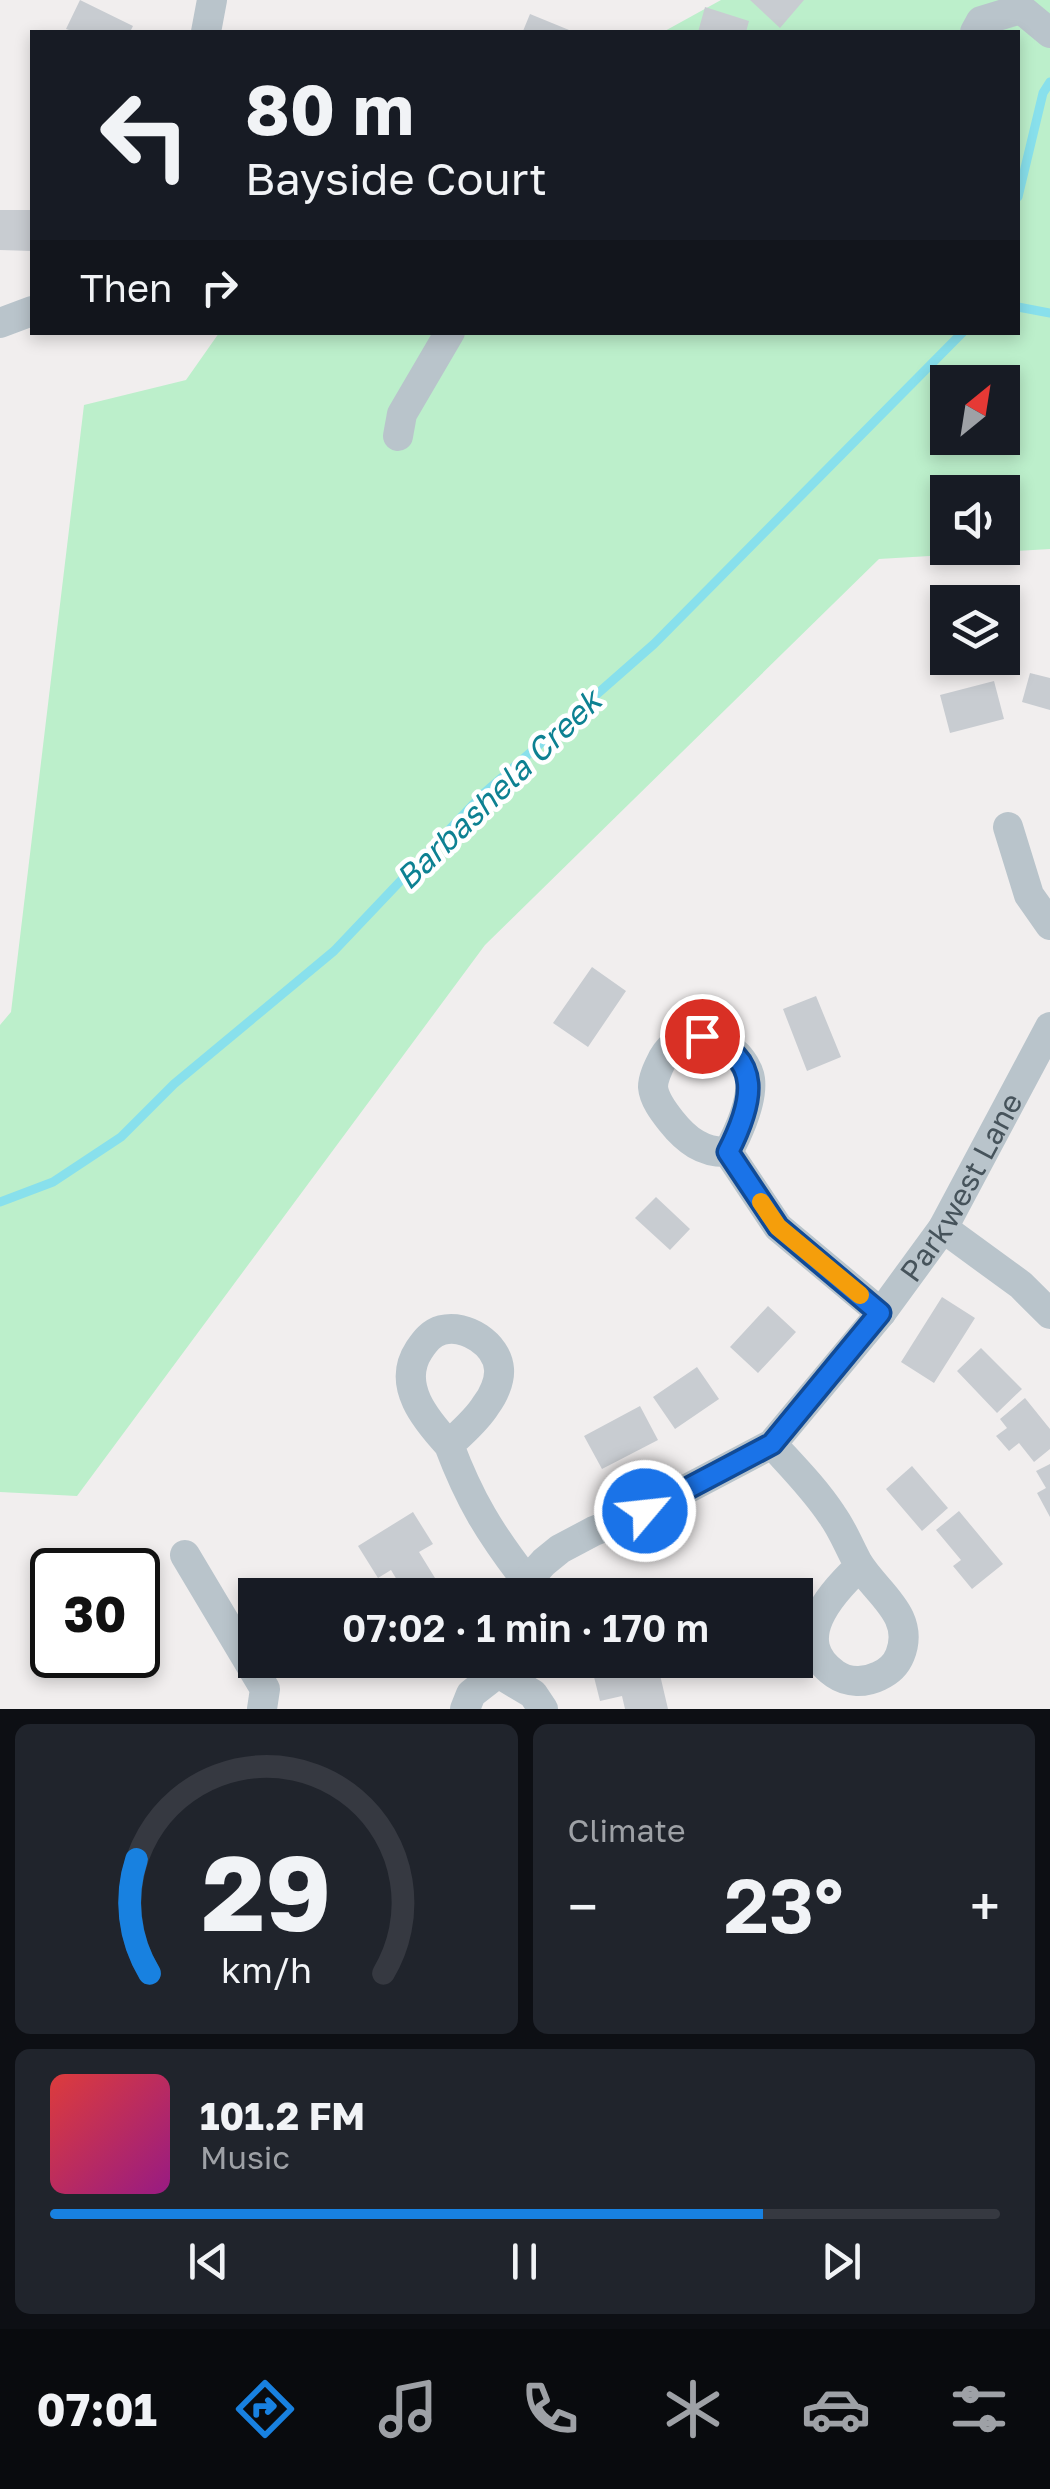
<!DOCTYPE html>
<meta charset="utf-8">
<style>
:root{--surface:#171b24;--page:#20242c;--text:#f1f3f6;--muted:#9ea1a6;--line:#363941;--accent:#1881e0}
body{margin:0;font-family:"Golos Text",sans-serif;background:var(--page);color:var(--text);height:100vh;display:flex;flex-direction:column;font-size:38px;white-space:nowrap}
*{box-sizing:border-box;margin:0}
p{font-size:32px;color:var(--muted)}
.icon{flex:none;width:55px;height:55px;fill:none;stroke:currentColor;stroke-width:2;stroke-linecap:round;stroke-linejoin:round}
.map{position:relative;height:1709px;overflow:hidden}
.details{display:flex;flex-direction:column;gap:15px;padding:15px;background:#0d0f14;flex:1}
.details>*{flex:none}
.top-card{position:absolute;left:30px;top:30px;width:990px;height:305px;border-radius:0px;box-shadow:0 5px 15px #0003;background:#171b24;color:var(--text);overflow:hidden}
.needle{width:65px;rotate:30deg}
.fabs{position:absolute;left:930px;top:365px;display:grid;gap:20px}
.fabs a{display:grid;place-items:center;width:90px;height:90px;border-radius:0px;background:var(--surface);box-shadow:0 5px 15px #0003;font-size:50px}
.speed{position:absolute;left:30px;top:1548px;display:flex;gap:20px;font-size:50px;font-weight:700;text-align:center}
.speed>*{display:grid;place-content:center;width:130px;height:130px;border-radius:50%;background:var(--surface);box-shadow:0 5px 15px #0003;line-height:1}
.speed .limit{border:5px solid #111;border-radius:15px;background:#fff;color:#111}
.pin{position:absolute;display:grid;place-items:center;width:85px;height:85px;color:#fff;margin:-42px;border:5px solid #fff;border-radius:50%;box-shadow:0 2px 10px #0007}
.me{position:absolute;width:110px;margin:-55px;rotate:62deg;stroke-linejoin:round;filter:drop-shadow(0 0 8px #0008)}
.turn{display:flex;align-items:center;gap:35px;height:210px;padding:0 50px;font-size:45px}
.turn .icon{width:130px;height:130px;stroke-width:2.5}
.turn b{display:block;font-size:70px;line-height:85px}
.then{display:flex;align-items:center;height:95px;padding:0 50px;background:#0003;gap:20px;font-size:38px}
.big{font-size:75px;font-weight:600;line-height:1.1}
.details .card{flex:1;display:flex;flex-direction:column;justify-content:center;gap:15px;min-width:0;padding:0 35px;border-radius:15px;background:var(--page)}
.details .dial{align-items:center;gap:0}
.dial svg{height:260px;overflow:visible;fill:none;stroke:var(--line);stroke-width:7;stroke-linecap:round;text-anchor:middle}
.dial text{fill:var(--text);stroke:none}
.song{display:flex;align-items:center;gap:30px}
.cover{width:120px;height:120px;border-radius:15px;background:linear-gradient(135deg,hsl(0 70% 55%),hsl(310 70% 35%))}
.played{height:10px;border-radius:5px;background:linear-gradient(90deg,var(--accent) 75%,var(--line) 75%)}
.keys{display:flex;justify-content:space-around;direction:ltr}
.heat{display:flex;justify-content:space-between;align-items:center;font-size:55px;direction:ltr}
.details .tiles{flex:1;display:grid;gap:15px;grid-template-columns:1fr 1fr}
.card:last-child{grid-column:span 2}
.trip{position:absolute;left:238px;top:1578px;width:575px;height:100px;border-radius:0px;background:var(--surface);box-shadow:0 5px 15px #0003;font-weight:600;line-height:100px;text-align:center}
.tabs{display:flex;height:160px;justify-content:space-around;align-items:center;background:#090b0e;color:var(--muted)}
.tabs .icon{width:70px;height:70px}
.tabs .active{color:var(--accent)}
.tabs b{font-size:45px;color:var(--text)}
.map>svg:first-child{display:block}
.green{fill:#bcefcb;fill-rule:evenodd}
.lines{fill:none;stroke-linecap:round;stroke-linejoin:round}
.stream{stroke:#88e0ec;stroke-width:9}
.building{fill:#c8ccd1}
.street{stroke:#b9c4cb;stroke-width:30}
.route-casing{stroke:#114b97;stroke-width:25}
.route{stroke:#1a73e8;stroke-width:18}
.slow{stroke:#f59e0b;stroke-width:18}
.labels{text-anchor:middle;dominant-baseline:central;stroke-width:9;stroke-linejoin:round;paint-order:stroke}
.street-label{font-size:30px;fill:#46535b;stroke:#fff}
.water-label{font-size:32px;font-style:italic;fill:#0d8192;stroke:#fff}
</style>
<div class="map">
<svg width="1050" height="1709" viewBox="0 0 1050 1709">
<rect width="100%" height="100%" fill="#f1eeee"/>
<path class="green" d="M721 0H1050V549L879 559 485 945 77 1496 0 1492V1025L11 1012 84 405 186 380 219 333 1018 332V32H663ZM948 382H1002V438H948ZM948 492H1002V548H948Z"/>
<g class="lines">
<path class="stream" d="M1018 197 1043 93 1050 82
M1018 307 1050 313
M0 1202 53 1182 121 1137 174 1084 334 951 482 795 654 644 963 332"/>
</g>
<path class="building" d="M80 0 133 26 130 32H75L66 29Z
M750 0H804L780 28Z
M705 7 749 21 746 32H698Z
M530 14 574 32H527L523 31Z
M0 210H32V251L0 250Z
M1030 673 1050 678V710L1022 702Z
M994 681 1004 719 950 733 940 695Z
M592 967 626 991 588 1047 553 1023Z
M816 996 841 1057 807 1071 783 1009Z
M656 1197 690 1229 670 1250 635 1218Z
M942 1297 975 1318 934 1383 901 1362Z
M768 1306 796 1332 758 1373 730 1347Z
M981 1348 1022 1389 997 1413 957 1371Z
M697 1367 719 1399 675 1429 653 1397Z
M1025 1398 1050 1429V1449L1034 1462 1019 1443 1009 1451 996 1436 1007 1428 1000 1419Z
M640 1406 658 1440 602 1469 584 1436Z
M1050 1464V1517L1037 1493 1046 1488 1036 1471Z
M912 1466 948 1508 922 1531 886 1489Z
M959 1511 1003 1564 972 1589 953 1566 961 1560 936 1530Z
M413 1512 433 1544 419 1552 435 1578 406 1595 391 1570 378 1578 358 1546Z
M657 1662 668 1709H625L622 1696 600 1701 594 1677Z"/>
<g class="lines">
<g class="street">
<path d="M206 32 212 0"/>
<path d="M975 32 981 21 1021 9 1050 33"/>
<path d="M0 323 32 311"/>
<path d="M398 436 402 414 450 332"/>
<path d="M1008 827 1029 895 1050 925"/>
<path d="M728 1152C703 1153 686 1140 671 1121 663 1111 654 1099 653 1087 653 1077 659 1066 663 1058 680 1028 712 1034 735 1053 741 1058 749 1070 750 1079 753 1102 738 1133 728 1152L778 1227 881 1313"/>
<path d="M943 1228 1021 1285 1050 1314"/>
<path d="M772 1444C793 1467 815 1489 832 1515 843 1530 849 1547 858 1563 876 1593 916 1615 900 1655 896 1665 888 1672 879 1676 865 1683 848 1683 835 1674 788 1641 830 1594 860 1566"/>
<path d="M449 1445C426 1420 396 1385 419 1350 425 1341 431 1333 442 1330 466 1324 497 1344 499 1369 500 1381 493 1396 486 1405 477 1420 462 1432 449 1445 470 1501 490 1533 526 1580"/>
<path d="M185 1555 265 1689 262 1709"/>
<path id="s1" d="M514 1595 544 1562 560 1549 594 1531 645 1511 772 1444 881 1313 943 1228 1050 1027"/>
<path d="M498 1673 533 1694 543 1709"/>
<path d="M465 1709 471 1694 498 1673"/>
</g>
</g>
<g class="lines">
<defs>
<path id="route" d="M645 1511 772 1444 880 1313 778 1227 728 1152C753 1103 765 1057 702 1036"/>
</defs>
<use href="#route" class="route-casing"/>
<use href="#route" class="route"/>
<path class="slow" d="M761 1202 778 1227 860 1295"/>
</g>
<g class="labels">
<g class="street-label">
<text stroke="none"><textPath href="#s1" startOffset="622">Parkwest Lane</textPath></text>
</g>
<g class="water-label">
<text transform="translate(498 789) rotate(-44)">Barbashela Creek</text>
</g>
</g>
</svg>
<div class="fabs">
<a><svg class="needle" viewBox="-14 -14 28 28"><path d="M0-13l5 13h-10z" fill="#e53935"/><path d="M0 13l5-13h-10z" fill="#9ea1a6"/></svg></a>
<a><svg class="icon" aria-label="sound" viewBox="0 0 24 24"><path d="M4 9h4l5-4v14l-5-4H4zM17 9q2 3 0 6"/></svg></a>
<a><svg class="icon" aria-label="layers" viewBox="0 0 24 24"><path d="M12 4l9 5-9 5-9-5zM3 14l9 5 9-5"/></svg></a>
</div>
<div class="speed"><div class="limit">30</div></div>
<div class="pin" style="left:702px;top:1036px;background:#d93025"><svg class="icon" aria-label="arrive" viewBox="0 0 24 24"><path d="M6 21V4h12l-3 4 3 4H6"/></svg></div>
<svg class="me" style="left:645px;top:1511px" viewBox="-20 -20 40 40"><circle r="17" fill="#1a73e8" stroke="#fff" stroke-width="3"/><path d="M0-11L8 9 0 5-8 9z" fill="#fff"/></svg>
<div class="trip">07:02 · 1 min · 170 m</div>
<div class="top-card">
<div class="turn"><svg class="icon" aria-label="left" viewBox="0 0 24 24"><path d="M17 20v-9H6M10 6l-5 5 5 5"/></svg><div><b>80 m</b>Bayside Court</div></div>
<div class="then">Then<svg class="icon" aria-label="right" viewBox="0 0 24 24"><path d="M7 20v-9h11M14 6l5 5-5 5"/></svg></div>
</div>
</div>
<section class="details">
<div class="tiles">
<div class="card dial"><svg viewBox="0 0 100 80">
<path d="M14 69A42 42 0 1 1 86 69"/>
<path d="M14 69A42 42 0 0 1 10 34" stroke="#1881e0"/>
<text x="50" y="56" font-size="32" font-weight="700">29</text>
<text x="50" y="72" font-size="11">km/h</text>
</svg></div>
<div class="card"><p>Climate</p>
<div class="heat"><a>−</a><b class="big">23°</b><a>+</a></div>
</div>
<div class="card">
<div class="song"><i class="cover"></i><div><b>101.2 FM</b><p>Music</p></div></div>
<div class="played"></div>
<div class="keys"><svg class="icon" aria-label="previous" viewBox="0 0 24 24"><path d="M18 5L8 12l10 7zM5 5v14"/></svg><svg class="icon" aria-label="pause" viewBox="0 0 24 24"><path d="M8 5v14M16 5v14"/></svg><svg class="icon" aria-label="next" viewBox="0 0 24 24"><path d="M6 5l10 7-10 7zM19 5v14"/></svg></div>
</div>
</div>
</section>
<nav class="tabs">
<b>07:01</b>
<svg class="icon active" aria-label="directions" viewBox="0 0 24 24"><path d="M12 3l9 9-9 9-9-9zM9 14v-3h6M13 9l2 2-2 2"/></svg>
<svg class="icon" aria-label="music" viewBox="0 0 24 24"><path d="M9 18V5l10-2v13"/><circle cx="6" cy="18" r="3"/><circle cx="16" cy="16" r="3"/></svg>
<svg class="icon" aria-label="phone" viewBox="0 0 24 24"><path d="M5 4h4l2 5-3 2q2 4 5 5l2-3 5 2v4C11 20 4 13 5 4z"/></svg>
<svg class="icon" aria-label="climate" viewBox="0 0 24 24"><path d="M12 3v18M4 7l16 10M4 17L20 7"/></svg>
<svg class="icon" aria-label="car" viewBox="0 0 24 24"><path d="M5 17H2v-5l4-1 3-4h7l3 4 3 1v5h-3M9 17h6M6 11h13"/><circle cx="7" cy="17" r="2"/><circle cx="17" cy="17" r="2"/></svg>
<svg class="icon" aria-label="filters" viewBox="0 0 24 24"><path d="M4 7h16M4 17h16"/><circle cx="9" cy="7" r="2"/><circle cx="15" cy="17" r="2"/></svg>
</nav>
